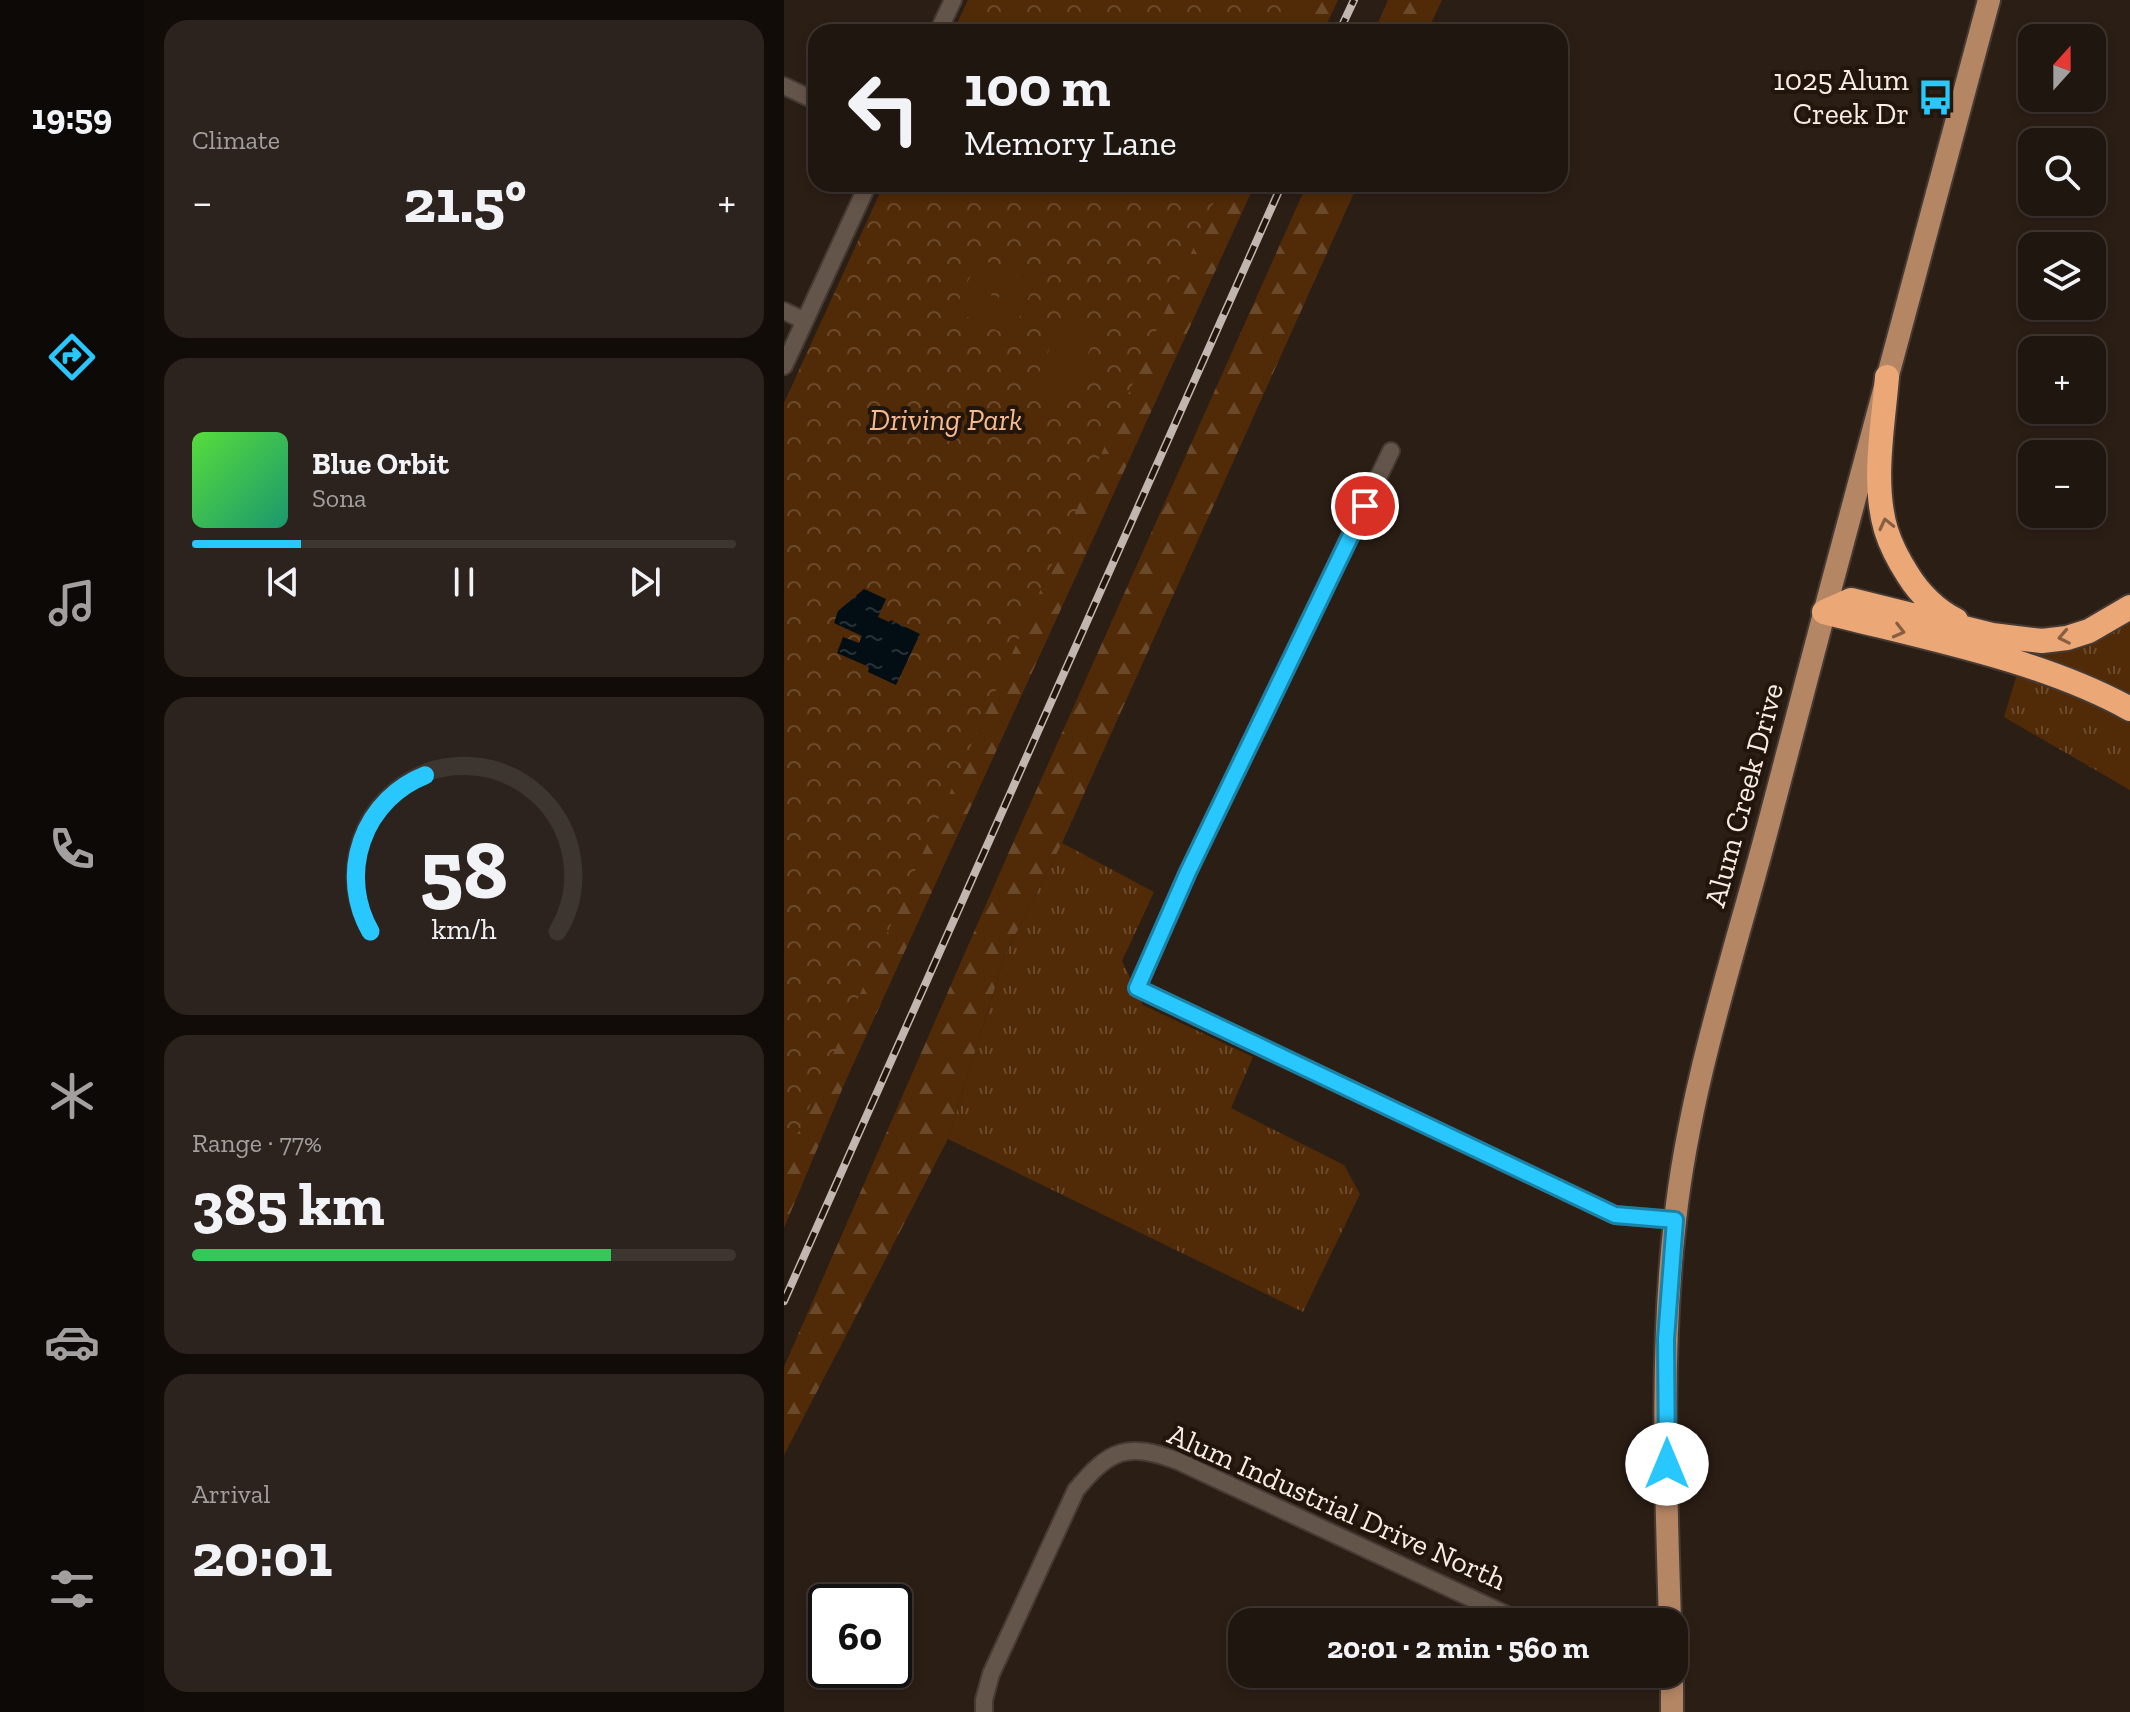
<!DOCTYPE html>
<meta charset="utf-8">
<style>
:root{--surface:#201610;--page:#2d231e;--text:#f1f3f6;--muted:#a29f9f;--line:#3d3530;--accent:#28c8ff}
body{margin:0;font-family:"Zilla Slab",serif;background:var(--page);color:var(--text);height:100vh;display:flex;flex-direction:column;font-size:30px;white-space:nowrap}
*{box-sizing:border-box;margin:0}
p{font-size:26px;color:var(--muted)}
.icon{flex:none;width:44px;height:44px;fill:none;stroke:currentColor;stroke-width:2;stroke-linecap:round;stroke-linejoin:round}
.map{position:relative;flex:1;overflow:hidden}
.details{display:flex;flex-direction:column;gap:20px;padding:20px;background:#120c09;width:640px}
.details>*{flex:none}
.top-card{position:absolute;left:24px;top:24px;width:760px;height:168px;border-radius:24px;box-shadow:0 4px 12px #0003,0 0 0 2px var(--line);background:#201610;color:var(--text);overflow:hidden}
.needle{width:52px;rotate:21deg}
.tools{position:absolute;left:1234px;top:24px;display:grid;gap:16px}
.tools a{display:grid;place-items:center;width:88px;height:88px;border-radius:16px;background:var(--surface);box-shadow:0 4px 12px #0003,0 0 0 2px var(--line);font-size:40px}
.speed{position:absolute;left:24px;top:1584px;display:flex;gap:16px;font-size:40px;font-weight:700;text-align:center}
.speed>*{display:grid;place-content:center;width:104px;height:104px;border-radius:50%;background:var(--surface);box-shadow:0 4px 12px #0003,0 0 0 2px var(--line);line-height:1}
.speed .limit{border:4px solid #111;border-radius:12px;background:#fff;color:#111}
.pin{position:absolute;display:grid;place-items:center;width:68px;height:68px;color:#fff;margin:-34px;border:4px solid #fff;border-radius:50%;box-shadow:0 2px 8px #0007}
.me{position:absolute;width:88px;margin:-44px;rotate:0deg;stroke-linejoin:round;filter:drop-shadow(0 0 6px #0008)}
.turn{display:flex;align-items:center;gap:28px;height:168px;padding:0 24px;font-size:36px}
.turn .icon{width:104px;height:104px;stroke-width:2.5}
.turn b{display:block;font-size:56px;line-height:68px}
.big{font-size:60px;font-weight:800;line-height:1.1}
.details .widget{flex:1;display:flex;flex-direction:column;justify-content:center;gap:12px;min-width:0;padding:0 28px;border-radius:24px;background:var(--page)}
.details .dial{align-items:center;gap:0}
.dial svg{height:208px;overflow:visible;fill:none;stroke:var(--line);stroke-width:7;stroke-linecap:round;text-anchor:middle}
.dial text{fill:var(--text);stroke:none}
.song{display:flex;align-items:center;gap:24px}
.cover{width:96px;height:96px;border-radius:12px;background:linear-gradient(135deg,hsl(110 70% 55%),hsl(160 70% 35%))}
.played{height:8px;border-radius:4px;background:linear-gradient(90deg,var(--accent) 20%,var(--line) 20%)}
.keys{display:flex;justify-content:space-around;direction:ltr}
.heat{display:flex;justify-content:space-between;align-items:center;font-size:44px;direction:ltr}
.charge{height:12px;border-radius:6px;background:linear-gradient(90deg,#34c759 77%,var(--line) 0)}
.trip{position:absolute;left:444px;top:1608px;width:460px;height:80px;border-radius:24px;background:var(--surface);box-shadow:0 4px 12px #0003,0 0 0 2px var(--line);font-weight:800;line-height:80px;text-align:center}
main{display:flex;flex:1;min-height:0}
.tabs{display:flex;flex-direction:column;width:144px;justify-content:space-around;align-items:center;background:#0d0906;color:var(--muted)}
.tabs .icon{width:56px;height:56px}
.tabs .selected{color:var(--accent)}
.tabs b{font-size:36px;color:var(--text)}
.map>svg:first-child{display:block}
.grass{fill:url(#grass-tufts)}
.forest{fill:url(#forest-firs)}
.park{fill:url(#park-crowns)}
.pitch{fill:#512a07}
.water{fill:url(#water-ripples)}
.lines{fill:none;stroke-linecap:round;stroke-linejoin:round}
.minor-casing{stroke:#453a34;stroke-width:20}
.primary-casing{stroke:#453a34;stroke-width:26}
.motorway-casing{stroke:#453a34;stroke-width:28}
.minor{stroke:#64554a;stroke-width:16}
.primary{stroke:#b58664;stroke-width:22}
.motorway{stroke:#eba776;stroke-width:24}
.rail-casing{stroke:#c1b7b0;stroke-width:8}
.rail{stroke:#21150c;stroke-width:5;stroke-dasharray:15;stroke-linecap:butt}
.oneway{stroke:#865e41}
.route-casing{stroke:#1a82a6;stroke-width:20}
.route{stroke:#28c8ff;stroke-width:14}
.labels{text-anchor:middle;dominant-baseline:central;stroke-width:8;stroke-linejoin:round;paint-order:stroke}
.poi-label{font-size:30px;fill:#f7ede7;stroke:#21150c;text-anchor:end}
.park-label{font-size:30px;font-style:italic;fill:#f8bb8f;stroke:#21150c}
.street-label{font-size:30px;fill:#f7ede7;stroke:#21150c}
</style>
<main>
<nav class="tabs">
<b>19:59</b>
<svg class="icon selected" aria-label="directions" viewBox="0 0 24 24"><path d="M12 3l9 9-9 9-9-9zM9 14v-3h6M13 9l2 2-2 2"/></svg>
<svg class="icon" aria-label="music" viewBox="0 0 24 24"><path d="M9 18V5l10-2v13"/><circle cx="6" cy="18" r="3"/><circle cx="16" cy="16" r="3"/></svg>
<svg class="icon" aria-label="phone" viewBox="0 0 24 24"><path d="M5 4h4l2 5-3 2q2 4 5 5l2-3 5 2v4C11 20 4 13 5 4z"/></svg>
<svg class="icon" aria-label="climate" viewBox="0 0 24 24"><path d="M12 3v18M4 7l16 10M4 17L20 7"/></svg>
<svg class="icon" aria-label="car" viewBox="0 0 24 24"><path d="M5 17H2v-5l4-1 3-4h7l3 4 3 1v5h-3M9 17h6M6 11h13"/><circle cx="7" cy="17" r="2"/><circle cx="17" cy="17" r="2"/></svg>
<svg class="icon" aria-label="filters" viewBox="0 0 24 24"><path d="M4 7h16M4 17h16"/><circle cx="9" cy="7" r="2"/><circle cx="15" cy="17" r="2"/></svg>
</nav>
<section class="details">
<div class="widget"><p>Climate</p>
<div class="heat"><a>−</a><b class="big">21.5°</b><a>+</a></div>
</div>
<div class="widget">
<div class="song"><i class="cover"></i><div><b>Blue Orbit</b><p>Sona</p></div></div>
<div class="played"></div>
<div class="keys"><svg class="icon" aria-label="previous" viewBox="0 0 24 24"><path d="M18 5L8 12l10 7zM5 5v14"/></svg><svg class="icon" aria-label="pause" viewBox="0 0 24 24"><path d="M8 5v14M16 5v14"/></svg><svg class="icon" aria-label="next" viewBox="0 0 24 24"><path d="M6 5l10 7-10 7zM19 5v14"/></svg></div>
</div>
<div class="widget dial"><svg viewBox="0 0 100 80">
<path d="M14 69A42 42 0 1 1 86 69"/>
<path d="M14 69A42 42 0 0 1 35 9" stroke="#28c8ff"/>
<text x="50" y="56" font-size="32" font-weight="700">58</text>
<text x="50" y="72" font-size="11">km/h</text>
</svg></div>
<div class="widget"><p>Range · 77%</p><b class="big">385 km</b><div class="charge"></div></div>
<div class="widget"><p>Arrival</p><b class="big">20:01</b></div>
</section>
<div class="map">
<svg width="1346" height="1712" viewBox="0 0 1346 1712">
<defs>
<pattern id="grass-tufts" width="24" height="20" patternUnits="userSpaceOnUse" patternTransform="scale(2)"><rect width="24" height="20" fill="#512a07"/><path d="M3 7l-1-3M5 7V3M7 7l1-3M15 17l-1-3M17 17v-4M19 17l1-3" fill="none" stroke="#6b492b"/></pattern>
<pattern id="forest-firs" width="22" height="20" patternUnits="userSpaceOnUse" patternTransform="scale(2)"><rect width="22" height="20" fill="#512a07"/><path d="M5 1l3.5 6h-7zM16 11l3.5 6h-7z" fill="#6b492b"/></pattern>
<pattern id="park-crowns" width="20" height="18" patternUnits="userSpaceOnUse" patternTransform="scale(2)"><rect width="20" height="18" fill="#512a07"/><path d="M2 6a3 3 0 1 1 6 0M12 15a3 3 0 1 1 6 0" fill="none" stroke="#6b492b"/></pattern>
<pattern id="water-ripples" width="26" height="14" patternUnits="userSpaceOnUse" patternTransform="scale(2)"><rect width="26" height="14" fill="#020e14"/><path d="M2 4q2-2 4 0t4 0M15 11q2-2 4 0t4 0" fill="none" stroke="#283136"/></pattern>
</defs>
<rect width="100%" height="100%" fill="#2b1e15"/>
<path class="grass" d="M1346 617V697L1311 678 1240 654 1241 649Z
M1233 674 1294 692 1346 719V790L1220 717Z
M278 843 370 892 338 961 359 1005 469 1057 447 1108 560 1165 576 1194 519 1312 164 1139 221 955Z"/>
<path class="forest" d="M514 0H554L539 32H499Z
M604 0H658L643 32H590Z
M433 184H471L62 1080 0 1228V577Z
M523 184H574L278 843 221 955 164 1139 0 1455V1367L235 829Z"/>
<path class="park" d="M184 0H520L506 32H169Z
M100 184H438L0 1164V403Z"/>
<path class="pitch" d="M195 258 219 269 195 322 170 311Z
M226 273 251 283 227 336 202 326Z
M281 313 314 329 281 410C265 407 253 406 248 389Z"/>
<path class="water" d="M80 589 102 599 94 617 105 622 107 620 136 634 112 685 84 672 85 667 53 653 59 637 75 643 78 636 50 623 54 611Z"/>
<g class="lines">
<defs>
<path id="minor" d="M154 32 169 0
M0 86 32 101
M0 311 21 321
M0 366 84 184
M607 451 404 872 353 988 831 1215 891 1220
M200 1712V1700L207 1674 292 1490C326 1449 343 1442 394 1461L738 1622"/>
<path id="primary" d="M886 1622C882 1489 876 1354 891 1221 906 1082 952 950 987 815 1058 543 1131 272 1205 0
M888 1674V1712"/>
<path id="motorway" d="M1103 377C1099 426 1088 483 1102 530 1107 546 1115 561 1124 575 1135 593 1153 611 1172 620
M1040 612C1138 637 1258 660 1346 709
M1040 612 1067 600 1208 635 1258 641 1283 638 1305 631 1346 607"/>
</defs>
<use href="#minor" class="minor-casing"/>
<use href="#primary" class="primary-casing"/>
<use href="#motorway" class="motorway-casing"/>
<use href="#minor" class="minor"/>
<use href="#primary" class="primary"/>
<use href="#motorway" class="motorway"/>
<defs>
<path id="rail" d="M555 32 570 0
M0 1301 498 184"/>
</defs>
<use href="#rail" class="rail-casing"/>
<use href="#rail" class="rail"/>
</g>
<defs><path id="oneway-chevron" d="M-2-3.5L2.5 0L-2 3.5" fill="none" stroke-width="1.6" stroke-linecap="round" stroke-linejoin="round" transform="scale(2)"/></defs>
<g class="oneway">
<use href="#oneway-chevron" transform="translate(1102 524) rotate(-103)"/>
<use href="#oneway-chevron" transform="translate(1115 631) rotate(14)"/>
<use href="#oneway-chevron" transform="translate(1280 637) rotate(169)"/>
</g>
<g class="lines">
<defs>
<path id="route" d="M581 506 404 872 353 988 831 1215 891 1220 882 1339 883 1464"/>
</defs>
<use href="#route" class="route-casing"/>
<use href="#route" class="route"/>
</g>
<defs>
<symbol id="bus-bare" viewBox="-9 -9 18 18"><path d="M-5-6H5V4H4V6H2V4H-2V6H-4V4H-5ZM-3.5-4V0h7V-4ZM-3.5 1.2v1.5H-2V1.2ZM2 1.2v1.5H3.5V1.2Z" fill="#28c8ff" stroke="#21150c" stroke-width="2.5" paint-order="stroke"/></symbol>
</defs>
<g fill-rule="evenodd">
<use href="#bus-bare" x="1126" y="72" width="51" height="51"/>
</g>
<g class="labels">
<g class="poi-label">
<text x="1125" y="80">1025 Alum<tspan x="1125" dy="34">Creek Dr</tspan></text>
</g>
<g class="park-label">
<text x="162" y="420">Driving Park</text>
</g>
<g class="street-label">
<text transform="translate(960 795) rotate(-75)">Alum Creek Drive</text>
<text transform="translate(553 1507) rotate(24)">Alum Industrial Drive North</text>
</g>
</g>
</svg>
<div class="tools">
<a><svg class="needle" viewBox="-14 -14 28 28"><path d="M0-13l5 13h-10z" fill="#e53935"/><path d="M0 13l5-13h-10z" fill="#a29f9f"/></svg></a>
<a><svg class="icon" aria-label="search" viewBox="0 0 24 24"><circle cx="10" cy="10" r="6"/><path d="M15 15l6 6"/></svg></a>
<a><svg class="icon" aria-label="layers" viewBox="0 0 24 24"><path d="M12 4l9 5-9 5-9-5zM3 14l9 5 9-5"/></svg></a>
<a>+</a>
<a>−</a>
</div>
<div class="speed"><div class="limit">60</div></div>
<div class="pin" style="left:581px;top:506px;background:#d93025"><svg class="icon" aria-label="arrive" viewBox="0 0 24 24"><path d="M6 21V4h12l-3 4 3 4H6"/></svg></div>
<svg class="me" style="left:883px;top:1464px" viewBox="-20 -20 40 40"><circle r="19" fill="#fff"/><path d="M0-13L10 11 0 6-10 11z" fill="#28c8ff"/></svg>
<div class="trip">20:01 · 2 min · 560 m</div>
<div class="top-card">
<div class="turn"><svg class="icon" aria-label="left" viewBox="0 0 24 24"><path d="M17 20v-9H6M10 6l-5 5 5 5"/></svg><div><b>100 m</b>Memory Lane</div></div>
</div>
</div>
</main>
